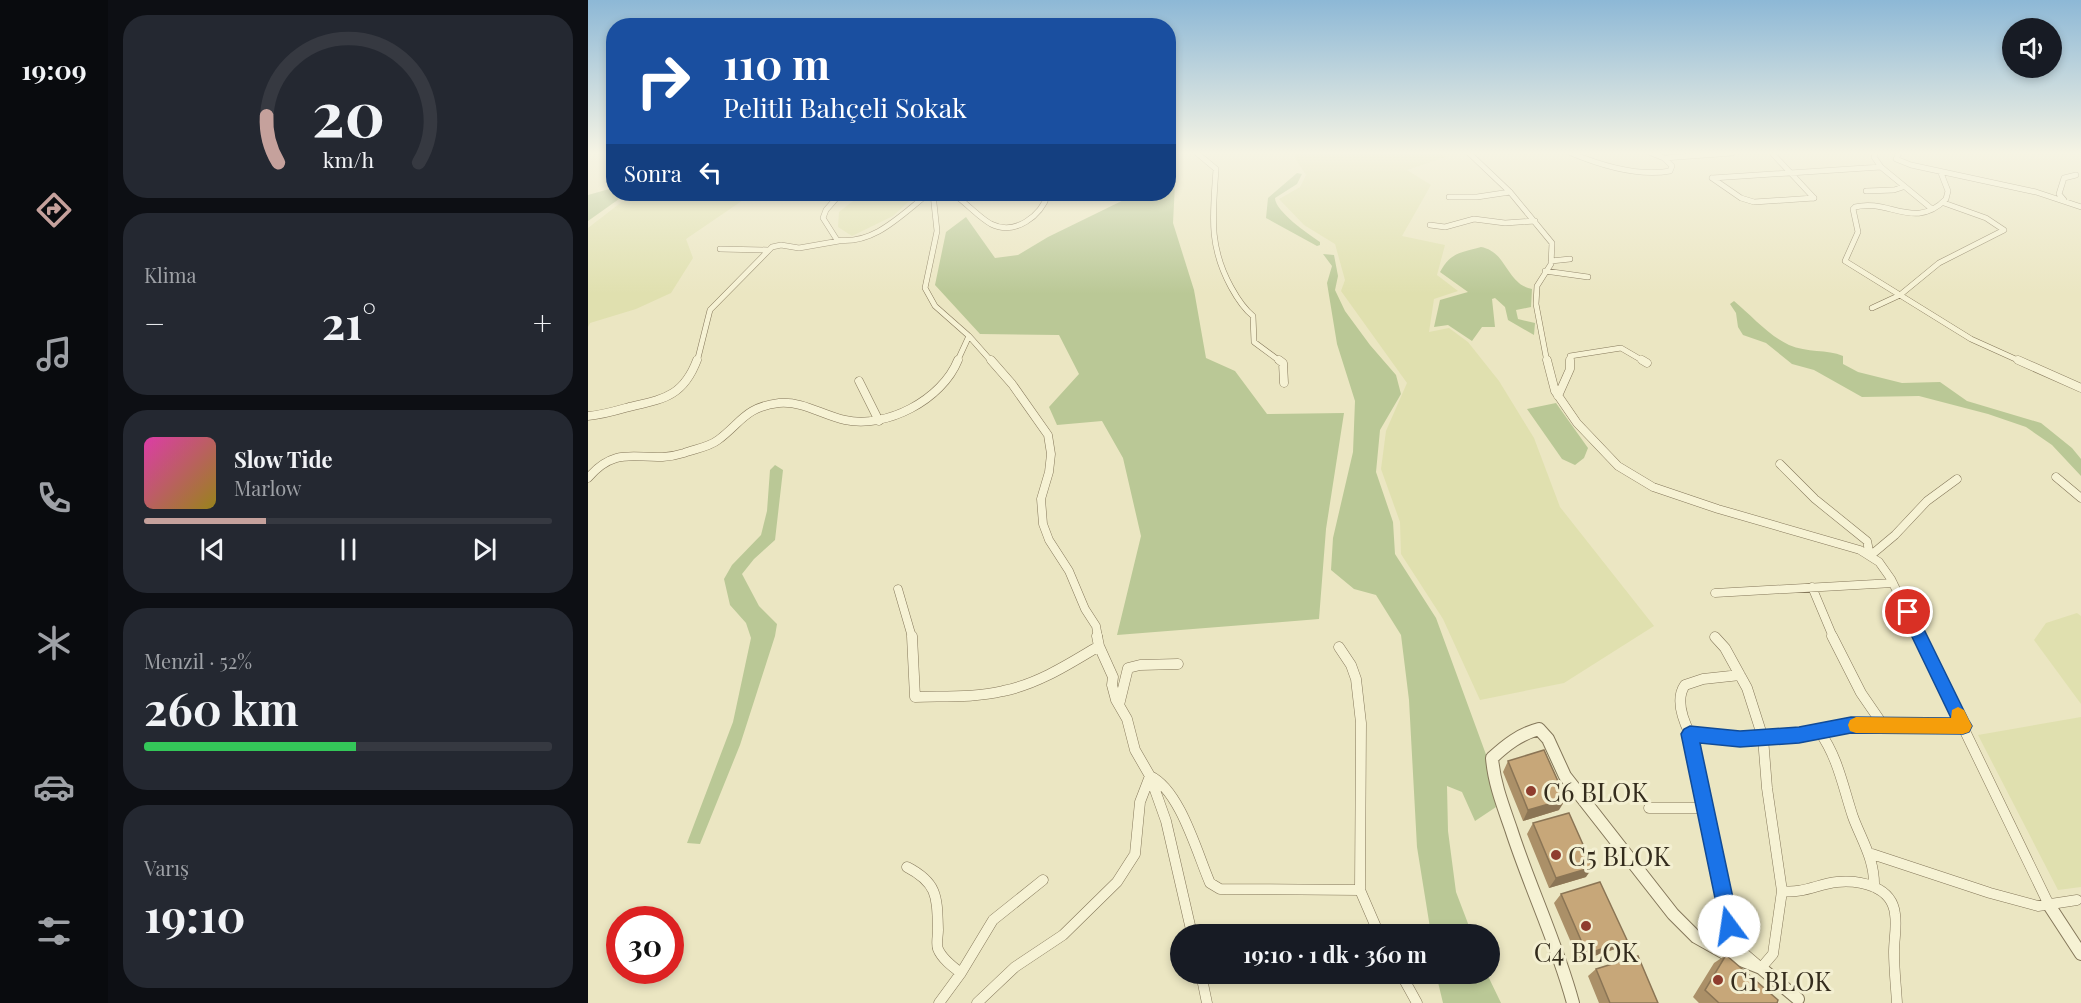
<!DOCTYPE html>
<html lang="tr">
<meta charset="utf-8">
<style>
:root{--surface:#171b24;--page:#242831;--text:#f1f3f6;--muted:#9ea1a6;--line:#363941;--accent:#c5a19c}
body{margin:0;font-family:"Playfair Display",serif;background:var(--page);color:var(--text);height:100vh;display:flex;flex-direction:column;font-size:22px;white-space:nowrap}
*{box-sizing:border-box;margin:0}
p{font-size:20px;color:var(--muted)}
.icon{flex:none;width:33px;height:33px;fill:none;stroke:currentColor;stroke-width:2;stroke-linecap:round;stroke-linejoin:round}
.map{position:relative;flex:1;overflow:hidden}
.details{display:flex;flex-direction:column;gap:15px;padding:15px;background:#0d0f14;width:480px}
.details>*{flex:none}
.top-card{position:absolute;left:18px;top:18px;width:570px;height:183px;border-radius:24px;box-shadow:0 3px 9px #0003;background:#1a4fa0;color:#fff;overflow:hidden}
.tools{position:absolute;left:1414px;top:18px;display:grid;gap:12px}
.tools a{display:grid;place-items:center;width:60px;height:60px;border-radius:50%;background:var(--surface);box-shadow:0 3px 9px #0003;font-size:30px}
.speed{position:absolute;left:18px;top:906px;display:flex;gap:12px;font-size:30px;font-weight:700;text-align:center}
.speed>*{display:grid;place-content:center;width:78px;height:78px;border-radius:50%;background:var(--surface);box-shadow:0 3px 9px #0003;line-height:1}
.speed .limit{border:9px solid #d22;background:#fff;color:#111}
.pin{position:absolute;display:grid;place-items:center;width:51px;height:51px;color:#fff;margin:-26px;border:3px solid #fff;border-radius:50%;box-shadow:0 2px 6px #0007}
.me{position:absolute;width:66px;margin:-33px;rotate:346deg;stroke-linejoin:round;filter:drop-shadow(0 0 4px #0008)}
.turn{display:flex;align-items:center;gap:21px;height:126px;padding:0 18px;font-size:27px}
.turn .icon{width:78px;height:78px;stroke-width:2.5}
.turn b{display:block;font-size:42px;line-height:51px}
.then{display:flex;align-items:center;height:57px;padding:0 18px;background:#0003;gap:12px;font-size:22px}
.big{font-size:45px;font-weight:700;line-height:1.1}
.details .tile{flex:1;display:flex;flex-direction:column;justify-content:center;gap:9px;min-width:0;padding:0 21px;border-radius:24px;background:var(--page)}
.details .dial{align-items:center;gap:0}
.dial svg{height:156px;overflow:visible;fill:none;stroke:var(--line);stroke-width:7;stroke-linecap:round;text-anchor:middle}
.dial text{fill:var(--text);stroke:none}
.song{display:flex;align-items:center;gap:18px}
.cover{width:72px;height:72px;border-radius:9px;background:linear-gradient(135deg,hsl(320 70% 55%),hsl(50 70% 35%))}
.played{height:6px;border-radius:3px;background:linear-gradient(90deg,var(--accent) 30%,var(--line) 30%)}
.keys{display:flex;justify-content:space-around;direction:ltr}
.heat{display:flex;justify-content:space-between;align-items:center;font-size:33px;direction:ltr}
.charge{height:9px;border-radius:4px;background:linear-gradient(90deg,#34c759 52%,var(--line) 0)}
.trip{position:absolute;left:582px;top:924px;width:330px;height:60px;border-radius:30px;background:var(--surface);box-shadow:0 3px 9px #0003;font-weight:700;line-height:60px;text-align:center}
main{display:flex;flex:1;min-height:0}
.dock{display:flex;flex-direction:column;width:108px;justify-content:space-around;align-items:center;background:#090b0e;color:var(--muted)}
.dock .icon{width:42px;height:42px}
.dock .selected{color:var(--accent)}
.dock b{font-size:27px;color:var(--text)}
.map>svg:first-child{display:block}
.farmland{fill:#e0e0af}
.green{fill:#bac896}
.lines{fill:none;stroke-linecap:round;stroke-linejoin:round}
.minor-far2-casing{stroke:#84775a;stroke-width:6}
.minor-far1-casing{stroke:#84775a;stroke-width:9}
.minor-casing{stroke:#84775a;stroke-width:11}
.tertiary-casing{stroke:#84775a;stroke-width:14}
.minor-far2{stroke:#f6f2d4;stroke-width:5}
.minor-far1{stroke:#f6f2d4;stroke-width:8}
.minor{stroke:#f6f2d4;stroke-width:10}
.tertiary{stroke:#f6f2d4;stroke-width:12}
.wall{fill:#ab9068}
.shaded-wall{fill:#8b7555}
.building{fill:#c7a779;stroke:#8b7555;stroke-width:1.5}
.route{fill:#1a73e8;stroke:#114b97;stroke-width:1.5}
.slow{fill:#f59e0b}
.poi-dot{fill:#8f3d2e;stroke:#f3efd1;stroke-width:2}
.labels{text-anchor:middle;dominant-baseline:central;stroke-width:6;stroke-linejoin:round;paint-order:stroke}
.near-poi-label{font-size:26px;fill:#342c1d;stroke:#f3efd1;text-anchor:start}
</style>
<main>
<nav class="dock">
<b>19:09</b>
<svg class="icon selected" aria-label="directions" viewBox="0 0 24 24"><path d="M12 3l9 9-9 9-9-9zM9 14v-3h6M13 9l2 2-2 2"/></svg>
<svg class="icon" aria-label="music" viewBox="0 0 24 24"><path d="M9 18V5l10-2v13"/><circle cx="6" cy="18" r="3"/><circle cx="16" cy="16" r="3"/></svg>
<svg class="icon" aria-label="phone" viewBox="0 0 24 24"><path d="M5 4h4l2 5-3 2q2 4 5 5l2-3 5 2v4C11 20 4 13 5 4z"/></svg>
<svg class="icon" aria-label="climate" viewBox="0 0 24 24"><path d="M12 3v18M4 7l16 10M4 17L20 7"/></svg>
<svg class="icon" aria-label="car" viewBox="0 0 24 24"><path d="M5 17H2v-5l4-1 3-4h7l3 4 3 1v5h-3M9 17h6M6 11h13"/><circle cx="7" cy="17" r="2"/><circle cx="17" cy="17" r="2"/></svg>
<svg class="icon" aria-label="filters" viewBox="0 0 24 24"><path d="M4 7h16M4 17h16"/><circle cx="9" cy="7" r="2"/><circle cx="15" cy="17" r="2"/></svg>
</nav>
<section class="details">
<div class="tile dial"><svg viewBox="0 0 100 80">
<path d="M14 69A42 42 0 1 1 86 69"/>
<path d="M14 69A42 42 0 0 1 8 45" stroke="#c5a19c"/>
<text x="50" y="56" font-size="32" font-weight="700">20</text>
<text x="50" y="72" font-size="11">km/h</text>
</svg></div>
<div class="tile"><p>Klima</p>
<div class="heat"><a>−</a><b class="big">21°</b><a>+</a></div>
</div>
<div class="tile">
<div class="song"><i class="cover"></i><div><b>Slow Tide</b><p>Marlow</p></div></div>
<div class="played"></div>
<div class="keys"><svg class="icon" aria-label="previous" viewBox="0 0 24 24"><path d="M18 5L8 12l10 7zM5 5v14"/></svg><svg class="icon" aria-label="pause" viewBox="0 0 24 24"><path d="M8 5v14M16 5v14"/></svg><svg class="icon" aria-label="next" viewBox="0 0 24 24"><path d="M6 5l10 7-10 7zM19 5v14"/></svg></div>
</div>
<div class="tile"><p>Menzil · 52%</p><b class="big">260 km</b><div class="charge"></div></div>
<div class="tile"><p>Varış</p><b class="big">19:10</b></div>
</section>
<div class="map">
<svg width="1493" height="1003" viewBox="0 0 1493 1003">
<rect width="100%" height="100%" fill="#ebe6c2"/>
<path class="farmland" d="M707 153H852L858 157 819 170 843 185 814 236 857 245 849 275 870 291 846 299 841 332 861 328 880 342 911 381 946 438 972 507 1066 626 976 683 892 700 855 619 813 554 812 522 793 469 798 431 819 383 753 291 757 280 747 244 716 225 691 199 712 187 718 175 707 158Z
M44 194H164L98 239 105 258 83 293 48 309 2 323 0 327V228Z
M274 194H329L305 216 264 236 250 227 251 212Z
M1489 613 1493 616V704L1446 640 1458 623Z
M1493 717V887L1470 890 1390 735Z"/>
<path class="green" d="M581 164H588L585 223 606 290 618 358 647 371 679 414 756 413 738 529 731 619 529 635 553 536 535 458 514 421 469 425 461 407 491 374 471 335 392 334 347 285 358 232 378 217 407 258 430 255 460 237 548 194H580Z
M709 173 714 174 709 184 687 198C687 211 720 234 732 242V245L729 246 678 218 680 198Z
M25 188 26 194H38L0 221V195Z
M893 247C914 251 916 270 931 283 934 286 940 288 944 289L943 307 928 310 930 319 947 323 946 335 920 320 917 307 907 298 904 299 907 327H894L884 341 860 325 846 327 852 300 880 292 852 272C863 252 872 253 893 247Z
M735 254 746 255 750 276 747 290 757 311 782 345 808 375 813 394 792 430 788 472 805 522 807 554 848 618 900 760 908 807 887 821 874 792 859 786 860 831 868 892 884 934H843L829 847 821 700 813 635 788 595 766 589 743 570 745 538 765 452 767 401 749 344 739 283 744 266Z
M1146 301C1163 315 1181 336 1201 345 1219 353 1239 349 1255 356V364L1270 372 1314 383 1352 382 1379 401 1453 423 1484 448 1493 459V476L1464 445 1438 427 1400 414 1331 396 1274 397 1226 370 1204 364 1178 343 1155 335 1150 327 1148 313 1142 304Z
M968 403 1000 448 996 458 987 465 974 459 939 409Z
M187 465 195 470 187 540 166 559 154 574 171 606 189 624 187 636 152 745 112 844 99 843 145 722 163 638 158 623 142 605 136 579 144 565 173 535 179 511 182 470Z
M848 974H899L913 1003H855Z"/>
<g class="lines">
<defs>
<path id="minor-far2" d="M609 153 628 169C625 214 620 245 643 287 649 298 655 308 665 316L666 342 693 362
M881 153 922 192 964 243 963 264 949 286 948 304 959 362
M983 153C1012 165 1050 177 1082 171L1084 166 1076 158
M1063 153 1076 158 1144 153
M1184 153 1226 198
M1287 153 1286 157 1293 167
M1311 153 1308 159 1323 165 1448 192 1493 207
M1353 173 1360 191 1358 199C1327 231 1300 198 1267 207L1265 209 1270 232 1257 261 1383 339 1434 362
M1124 178 1293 167 1344 209
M1124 178 1153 198 1166 202 1226 198
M1278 191 1306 190 1315 187
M234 194 250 196
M252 194 238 210 235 218 249 240C286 245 313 215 340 194
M345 194 349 231 337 288 347 306 381 336 369 362
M365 194C379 203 389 216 403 224 427 236 453 216 460 194
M861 197H889L922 192
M1476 200 1471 194 1476 178 1488 175
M842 225 857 227 886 219 917 223 947 221
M132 249 180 250
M963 261 982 259
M957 271 1000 277
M1284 308 1312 295 1351 263 1416 230 1398 218 1356 203
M381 336 404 362
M109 362 122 310 184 247 193 245 211 248 251 241
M982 362V356L1033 348 1057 362"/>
<path id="minor-far1" d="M403 360 424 384 460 435 463 454 461 472 453 499 455 524 461 540 481 571 497 609 508 626 510 637
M691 360 695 363 696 383
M959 360 967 391 989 423 1030 466 1065 487 1130 509 1272 550 1291 562 1303 579 1331 637
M1054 360 1059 363
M1430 360 1493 388
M271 381 291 421
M970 396 982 369V360
M0 416C14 415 27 411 41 407 75 399 95 397 109 360
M1192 464 1227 499 1279 541 1282 556
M1468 477 1493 498
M0 478C32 440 56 466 96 453 107 449 121 447 130 440 153 423 157 407 191 403 215 401 234 415 257 420 298 429 354 400 370 360
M1282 556 1307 535 1339 501 1369 479
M1224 587 1245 637
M310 589 324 637
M1127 593 1305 583"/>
<path id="minor" d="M324 636 327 697C356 696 386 698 415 691 450 684 481 664 511 646
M509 636 511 646 525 677 524 685 528 700 539 719 547 750 562 776 578 821 604 934
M1244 636 1273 693 1295 725
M1331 636 1461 905
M1127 637 1137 648 1159 688 1175 738 1179 788 1194 891C1214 894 1230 884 1249 882 1272 880 1304 886 1307 914 1309 927 1306 939 1306 952 1306 969 1308 986 1309 1003
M531 705 540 668 552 665 590 664
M1231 731C1250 757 1255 787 1265 817 1274 841 1287 860 1286 887
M1102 734C1095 720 1087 699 1097 685L1115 679 1152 675
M1061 808H1116
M1284 854 1402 893 1450 906 1489 900
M319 867C350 883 349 897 350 930 350 936 348 944 350 949 354 959 365 967 373 973
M772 890 791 934
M1194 891 1185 954 1173 968 1152 950 1141 926 1102 734 1152 739 1211 735 1263 725 1375 726
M613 974 619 1003
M813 974 829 1003
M351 1003 373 973 405 920 455 880
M389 1003 427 967 475 935 529 882 547 854 552 802 562 776C592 790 609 853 622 883L632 889 772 890 773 723 768 679 763 665 751 647"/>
<path id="tertiary" d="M1461 905 1493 954
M985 1003C969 943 942 888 923 829 915 806 906 783 904 758 918 745 932 734 951 729L960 739 977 776 1085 914 1108 937 1140 955 1173 968 1210 999"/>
</defs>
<use href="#minor-far2" class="minor-far2-casing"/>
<use href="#minor-far1" class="minor-far1-casing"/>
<use href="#minor" class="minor-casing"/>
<use href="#tertiary" class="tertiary-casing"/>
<use href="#minor-far2" class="minor-far2"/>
<use href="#minor-far1" class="minor-far1"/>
<use href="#minor" class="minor"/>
<use href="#tertiary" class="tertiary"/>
</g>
<path class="wall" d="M920 761 971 810 935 821 915 772Z
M945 823 998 877 961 888 939 834Z
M973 894 1039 940 1030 948 991 961 966 903Z
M1138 955 1189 1003H1111L1105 997 1126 963Z
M1008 969 1070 1003H1011L1000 976Z"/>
<path class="shaded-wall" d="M978 799 971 810 935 821 940 810Z
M1005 867 998 877 961 888 968 878Z
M1039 940 1030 948 991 961 999 954Z"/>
<path class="building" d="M956 750 978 799 940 810 920 761Z
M981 813 1005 867 968 878 945 823Z
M1012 882 1039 940 999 954 973 894Z
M1138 955 1190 1000 1189 1003H1131L1117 990Z
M1050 956 1070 1003H1022L1008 969Z"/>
<linearGradient id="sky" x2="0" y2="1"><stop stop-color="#8db8d6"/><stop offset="0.52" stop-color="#f6f4e4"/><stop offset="1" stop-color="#f6f4e4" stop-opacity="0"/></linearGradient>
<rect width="1493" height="294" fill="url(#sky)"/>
<path class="route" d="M1320 605 1325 607 1381 721 1384 726 1381 732 1375 734 1263 733 1211 743 1152 747 1112 743 1151 926 1148 932 1141 935 1134 932 1093 734 1096 729 1102 726 1152 731 1211 727 1263 717 1363 718 1312 612 1314 607Z"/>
<path class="slow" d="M1370 707 1376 710 1384 726 1381 732 1375 734 1268 733 1262 731 1260 725 1262 720 1268 717 1363 718 1364 710Z"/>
<g class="poi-dot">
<circle cx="943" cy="791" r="6"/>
<circle cx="968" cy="855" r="6"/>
<circle cx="998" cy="926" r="6"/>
<circle cx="1130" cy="980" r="6"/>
</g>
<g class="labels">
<g class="near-poi-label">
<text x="955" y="791">C6 BLOK</text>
<text x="980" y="855">C5 BLOK</text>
<text x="998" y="951" text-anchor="middle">C4 BLOK</text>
<text x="1142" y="980">C1 BLOK</text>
</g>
</g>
</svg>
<div class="tools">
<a><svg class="icon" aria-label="sound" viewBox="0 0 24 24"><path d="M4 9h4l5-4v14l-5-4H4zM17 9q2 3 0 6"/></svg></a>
</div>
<div class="speed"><div class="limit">30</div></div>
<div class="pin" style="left:1320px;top:612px;background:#d93025"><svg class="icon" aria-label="arrive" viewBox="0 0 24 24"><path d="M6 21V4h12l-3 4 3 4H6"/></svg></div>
<svg class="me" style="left:1141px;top:926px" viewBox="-20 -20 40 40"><circle r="19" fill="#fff"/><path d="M0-13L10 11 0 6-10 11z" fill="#1a73e8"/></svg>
<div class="trip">19:10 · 1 dk · 360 m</div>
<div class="top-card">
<div class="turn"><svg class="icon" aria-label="right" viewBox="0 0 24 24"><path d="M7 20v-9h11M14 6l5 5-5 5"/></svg><div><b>110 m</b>Pelitli Bahçeli Sokak</div></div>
<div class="then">Sonra<svg class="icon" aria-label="left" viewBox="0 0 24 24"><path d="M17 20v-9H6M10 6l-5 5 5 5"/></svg></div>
</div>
</div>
</main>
